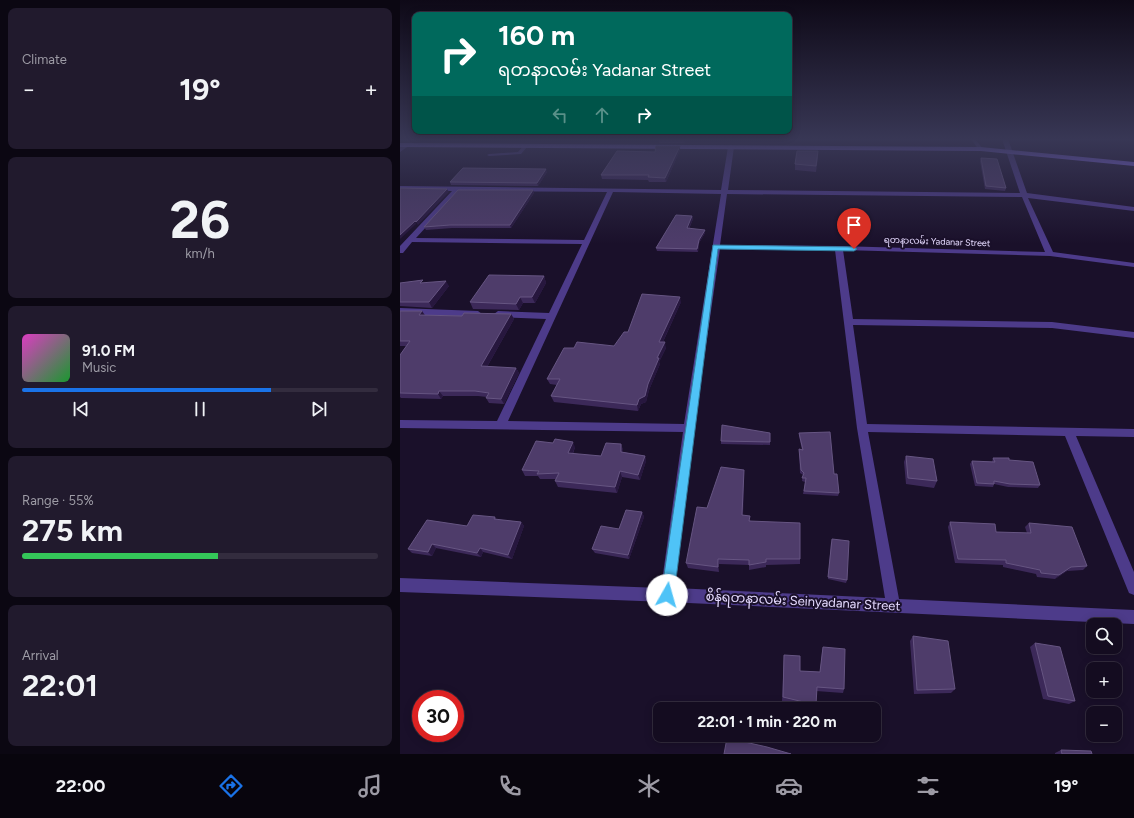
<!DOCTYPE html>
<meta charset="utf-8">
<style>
:root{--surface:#140c20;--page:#211a2d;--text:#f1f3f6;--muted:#9d9ba5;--line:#332c3e;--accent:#1a73e8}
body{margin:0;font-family:Figtree,"Noto Sans Myanmar",sans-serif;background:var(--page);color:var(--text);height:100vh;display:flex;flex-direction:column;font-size:15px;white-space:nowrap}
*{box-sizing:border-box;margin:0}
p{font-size:13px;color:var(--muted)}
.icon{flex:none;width:22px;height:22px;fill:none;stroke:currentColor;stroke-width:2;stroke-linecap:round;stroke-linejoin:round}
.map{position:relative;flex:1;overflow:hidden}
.drawer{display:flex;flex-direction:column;gap:8px;padding:8px;background:#0b0712;width:400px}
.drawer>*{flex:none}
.top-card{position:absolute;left:12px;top:12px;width:380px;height:122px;border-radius:8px;box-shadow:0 2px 10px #0003,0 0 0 1px var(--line);background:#00695c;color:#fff;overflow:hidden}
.buttons{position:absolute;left:686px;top:618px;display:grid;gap:8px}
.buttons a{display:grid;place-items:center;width:36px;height:36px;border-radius:8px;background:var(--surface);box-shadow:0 2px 10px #0003,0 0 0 1px var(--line);font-size:20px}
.speed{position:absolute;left:12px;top:690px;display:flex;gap:8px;font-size:20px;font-weight:700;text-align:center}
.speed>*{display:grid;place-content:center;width:52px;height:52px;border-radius:50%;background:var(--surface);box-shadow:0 2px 10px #0003,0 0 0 1px var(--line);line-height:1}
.speed .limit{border:6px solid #d22;background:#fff;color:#111}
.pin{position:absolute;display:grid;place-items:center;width:34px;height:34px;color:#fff;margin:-41px -17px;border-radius:50% 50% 50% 0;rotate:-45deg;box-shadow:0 0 4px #0007}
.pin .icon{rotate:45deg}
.me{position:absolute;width:44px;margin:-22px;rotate:7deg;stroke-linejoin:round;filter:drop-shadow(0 0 3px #0008)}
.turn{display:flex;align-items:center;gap:14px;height:84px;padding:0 20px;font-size:18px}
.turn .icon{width:52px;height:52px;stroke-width:2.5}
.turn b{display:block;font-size:28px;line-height:34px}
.lanes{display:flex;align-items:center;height:38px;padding:0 20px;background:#0003;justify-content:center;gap:20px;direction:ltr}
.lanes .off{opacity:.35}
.big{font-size:30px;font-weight:700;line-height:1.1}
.drawer .widget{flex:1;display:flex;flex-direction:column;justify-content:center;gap:6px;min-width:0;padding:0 14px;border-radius:8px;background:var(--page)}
.drawer .dial{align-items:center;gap:0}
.dial b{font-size:52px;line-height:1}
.song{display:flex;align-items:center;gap:12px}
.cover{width:48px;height:48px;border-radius:6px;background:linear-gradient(135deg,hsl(310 70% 55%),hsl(130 70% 35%))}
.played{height:4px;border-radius:2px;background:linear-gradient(90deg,var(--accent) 70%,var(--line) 70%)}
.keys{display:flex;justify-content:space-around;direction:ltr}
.heat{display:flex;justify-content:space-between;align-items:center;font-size:22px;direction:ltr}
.charge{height:6px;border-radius:3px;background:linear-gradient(90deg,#34c759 55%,var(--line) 0)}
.trip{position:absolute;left:253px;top:702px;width:228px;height:40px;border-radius:8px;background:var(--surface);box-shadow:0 2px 10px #0003,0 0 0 1px var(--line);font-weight:700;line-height:40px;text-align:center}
.menu{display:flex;height:64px;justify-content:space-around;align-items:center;background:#08050d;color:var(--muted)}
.menu .icon{width:28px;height:28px}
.menu .selected{color:var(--accent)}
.menu b{font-size:18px;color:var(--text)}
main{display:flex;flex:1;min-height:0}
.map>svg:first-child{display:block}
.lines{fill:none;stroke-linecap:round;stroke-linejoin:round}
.service{fill:#4d3b8a;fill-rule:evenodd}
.minor{fill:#4d3b8a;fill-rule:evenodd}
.secondary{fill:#8f71ff;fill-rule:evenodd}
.wall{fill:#3c2959}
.shaded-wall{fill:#27173e}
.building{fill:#4e3c6a;stroke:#665582}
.route{fill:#4fc3f7;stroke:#337fa1}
.labels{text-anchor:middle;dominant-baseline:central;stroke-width:4;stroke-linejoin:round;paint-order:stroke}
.far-street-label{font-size:9px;fill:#e5daff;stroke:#1a102a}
.near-street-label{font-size:13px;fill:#e5daff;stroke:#1a102a}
</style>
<main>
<section class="drawer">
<div class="widget"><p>Climate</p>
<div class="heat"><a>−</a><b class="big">19°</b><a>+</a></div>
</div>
<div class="widget dial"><b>26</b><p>km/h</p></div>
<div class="widget">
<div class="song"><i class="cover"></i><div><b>91.0 FM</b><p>Music</p></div></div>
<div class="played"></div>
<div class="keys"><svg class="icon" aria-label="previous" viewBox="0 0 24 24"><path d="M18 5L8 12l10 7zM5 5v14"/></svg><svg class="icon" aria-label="pause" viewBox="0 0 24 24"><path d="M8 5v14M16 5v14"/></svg><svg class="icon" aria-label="next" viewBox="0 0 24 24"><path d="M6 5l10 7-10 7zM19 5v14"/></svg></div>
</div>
<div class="widget"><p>Range · 55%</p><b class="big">275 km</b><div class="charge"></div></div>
<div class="widget"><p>Arrival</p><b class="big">22:01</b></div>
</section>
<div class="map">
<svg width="734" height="754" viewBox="0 0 734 754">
<rect width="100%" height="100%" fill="#1a102a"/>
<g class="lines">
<path class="service" d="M571 139H575L583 149V150H579Z
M124 145 128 146 121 154 89 156 87 155 89 154 118 152Z"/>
<path class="minor" d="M602 139H608L627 193 734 207V211L628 198 653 252 734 263V267L650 256 443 250 453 319 652 322 734 332V338L652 328 453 325 467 424 734 429V437L676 436 734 572V595L729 593 665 436 468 432 499 599 734 610V624L267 602 0 592V578L261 588 283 432 0 428V420L97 421 146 319 98 317 94 314 98 311 149 313 182 244 12 242 3 253H0V246L52 191 0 190V186L321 190 328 147 331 145 334 147 328 190 620 193ZM59 191 207 192 184 240 16 238ZM213 192 321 194 284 424 108 421ZM327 194 622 197 645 252 439 246 320 245ZM320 249 435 250 457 428 485 598 275 588 294 428Z
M5 144 10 145 0 152V147Z
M0 308 78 311 82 314 78 317 0 314Z"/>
<path class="secondary" d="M0 143 581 147 734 162V166L581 151 0 147Z"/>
</g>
<path class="wall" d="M259 139H286L284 143H259Z
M280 146V150L266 182H249L248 180 202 179 201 175 255 152Z
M418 157 416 172 395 170V164Z
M581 158 606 188 605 191 585 189 580 161Z
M147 172 138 186 51 185 50 182Z
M133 190 134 193 111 228H52L26 230 24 227Z
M292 216 293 219 289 229 305 230V233L299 243 298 252 257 251 256 248Z
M144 276 146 283 135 303H123L119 310 73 309 70 302Z
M0 283H24L49 286 32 308 0 306Z
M281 302 263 342 266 348 259 362 260 364 249 390 246 402 241 404 238 411 154 402 151 396 157 385 150 384 147 379 174 348 214 346 228 332Z
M0 311H22L25 315 62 316 111 314 114 319 87 367 116 368 119 373 104 404 89 403 86 398 87 397 78 396H43L41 399 1 398 0 397V355L6 346H0Z
M399 433 434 474 439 493 438 496 403 494 405 482 402 481 403 475 400 473 399 449 402 450 399 436Z
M370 436V445L321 444V441Z
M221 444 223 450V452L245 456 246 461 240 480 222 477 217 493 158 487 155 481 156 479H140L138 476H125L122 470 175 447 173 454 201 456Z
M506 456 537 481 534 488 506 484 504 462Z
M593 458 609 460 640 485 638 488 608 487 594 484 593 487 575 486 570 464 572 461 592 462Z
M344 470 343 515 400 559V564L366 565V567L349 570V565L319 564V572L288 568 286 563 307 508Z
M242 512 244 517 229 559 195 553 192 549 219 529Z
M95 517 97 520 121 522 124 526 112 559 83 552 81 557 36 548 32 556 12 553 8 549 67 526Z
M550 522 596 532 627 533 625 527 629 523 687 566 683 570 667 571 655 579 637 577 636 574 603 567V565L555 563 548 527Z
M431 542 447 580 446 583 428 579Z
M513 636 555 689 551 693 514 694 510 641Z
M635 643 675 701 669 704 643 699 630 647Z
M423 647 444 689 443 693 416 691V705L415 709 382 701 384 655 400 671 420 672 422 652Z
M661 750 692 754H655V753Z"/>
<path class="shaded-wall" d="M283 139H286L284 143Z
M280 146V150L266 182 265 178Z
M146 169 147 172 138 186 137 183Z
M47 189 49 192 18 225 16 222Z
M133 190 134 193 111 228 110 225Z
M292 216 293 219 287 232V228Z
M15 221 16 224 0 239V235Z
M305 230V233L299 243 298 252 297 249 299 240Z
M144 276 146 283 135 303 132 297Z
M46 281 49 286 32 308 29 302Z
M120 297 123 303 119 310 116 304Z
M280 297 281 302 260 348 259 342Z
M22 311 25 316 19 315Z
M111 314 114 319 84 372 81 366Z
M265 342 266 348 259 362 260 364 249 390 246 402 241 404 238 411 237 405 239 399 248 384 257 358Z
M116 368 119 373 104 404 101 399Z
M39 391 43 396 41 399 38 394Z
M173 442 175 447 170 459 168 453Z
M221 444 223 450V458L221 452Z
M245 456 246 461 240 480 238 475Z
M344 470V476L343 521 342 515Z
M220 471 222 477 217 493 215 487Z
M242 512 244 517 229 559 228 555Z
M121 522 124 526 112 559 108 555Z
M32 544 36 548 32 556 28 552Z
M80 548 83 552 81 557 77 553Z
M318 559 319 564V572L318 567Z
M671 567 667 571 655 579 659 575Z"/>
<path class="building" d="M256 146H280L265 178 248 177 249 175H201L217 151 255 152Z
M397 151H418L416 166 395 164Z
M581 158 597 159 606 188 586 186Z
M63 168 146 169 137 183 50 182Z
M0 188 47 189 16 222 15 221 0 235Z
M58 190H133L110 225H50L24 227Z
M276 215 292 216 287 228 305 230 299 240 297 249 256 248Z
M89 275 144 276 132 297H120L116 304 70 302Z
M23 280 20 283 46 281 29 302H0V283Z
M242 294 280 297 259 342H265L257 358H259L248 384 245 396 239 399 237 405 151 396 160 379H147L164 348H174L177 342 214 346 224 332H228Z
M0 311H22L19 315 62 316 64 313 111 314 81 366 116 368 101 399 86 398 89 393 75 391H39L38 394 0 393V355L10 341H0Z
M322 425 370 433V442L321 441Z
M430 432 434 474H437L439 493 404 491 406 478H402L404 473 401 470 399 449 403 450 399 433Z
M155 439 173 442 168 453 201 456 206 443 221 444V452L245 456 238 475 220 471 215 487 155 481 159 473 137 474 139 471 122 470 136 441 153 443Z
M506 456 533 459 537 481 508 478Z
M593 458H609V460L633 462 640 485 610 484 594 481V484L577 483 572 461 595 462Z
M321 467 344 470 342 515 350 516 349 521 400 523V559H366V562L349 565V560L318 559V567L286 563 297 507 307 508Z
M226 510 242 512 228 555 192 549 201 526 219 529Z
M73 515 95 517 94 519 121 522 108 555 80 548 77 553 32 544 28 552 8 549 27 520 67 526Z
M550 522 595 524 596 532 631 533 629 523 672 527 687 566 671 567 659 575 641 573 640 570 606 563V560L558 559Z
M432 539 449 541 447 580 428 577Z
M513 636 548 641 555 689 517 690Z
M635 643 660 647 675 701 648 696Z
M423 647 445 649 444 689 417 687 416 705 383 697 384 655 400 656V671L420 672Z
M327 738 367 747 391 754H324Z
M661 750 691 751 692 754H662Z"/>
<linearGradient id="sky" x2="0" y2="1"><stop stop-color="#0e0917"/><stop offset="0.57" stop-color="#383755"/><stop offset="1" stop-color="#383755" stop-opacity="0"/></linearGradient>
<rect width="734" height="244" fill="url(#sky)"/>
<path class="route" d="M313 245 454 247 457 249 454 251 318 249 274 595 272 600 267 602 263 600 261 595Z"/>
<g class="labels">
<g class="far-street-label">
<text transform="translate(537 241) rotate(2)">ရတနာလမ်း Yadanar Street</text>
</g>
<g class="near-street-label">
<text transform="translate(403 601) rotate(3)">စိန်ရတနာလမ်း Seinyadanar Street</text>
</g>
</g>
</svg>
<div class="buttons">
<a><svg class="icon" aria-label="search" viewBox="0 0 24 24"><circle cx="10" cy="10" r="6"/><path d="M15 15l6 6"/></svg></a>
<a>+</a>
<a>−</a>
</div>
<div class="speed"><div class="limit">30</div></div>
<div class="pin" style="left:454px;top:249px;background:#d93025"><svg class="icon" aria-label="arrive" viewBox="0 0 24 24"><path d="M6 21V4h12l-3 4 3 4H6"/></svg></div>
<svg class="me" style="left:267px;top:595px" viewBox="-20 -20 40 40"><circle r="19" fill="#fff"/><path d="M0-13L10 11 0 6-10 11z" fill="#4fc3f7"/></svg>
<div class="trip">22:01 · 1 min · 220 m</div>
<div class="top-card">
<div class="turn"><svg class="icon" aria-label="right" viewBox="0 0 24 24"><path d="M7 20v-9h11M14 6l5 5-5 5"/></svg><div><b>160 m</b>ရတနာလမ်း Yadanar Street</div></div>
<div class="lanes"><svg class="icon off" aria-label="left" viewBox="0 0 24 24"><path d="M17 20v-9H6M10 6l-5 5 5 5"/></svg><svg class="icon off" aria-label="ahead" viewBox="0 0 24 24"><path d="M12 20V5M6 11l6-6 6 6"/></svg><svg class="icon" aria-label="right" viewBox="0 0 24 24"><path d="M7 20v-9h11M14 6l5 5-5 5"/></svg></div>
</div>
</div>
</main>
<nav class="menu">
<b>22:00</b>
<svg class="icon selected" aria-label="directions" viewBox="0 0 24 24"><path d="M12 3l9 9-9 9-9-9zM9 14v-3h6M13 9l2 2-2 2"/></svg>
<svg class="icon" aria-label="music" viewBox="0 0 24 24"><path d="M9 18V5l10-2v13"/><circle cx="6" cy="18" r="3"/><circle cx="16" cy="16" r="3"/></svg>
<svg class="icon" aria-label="phone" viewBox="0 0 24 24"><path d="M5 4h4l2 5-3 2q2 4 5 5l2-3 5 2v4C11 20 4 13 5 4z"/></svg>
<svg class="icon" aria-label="climate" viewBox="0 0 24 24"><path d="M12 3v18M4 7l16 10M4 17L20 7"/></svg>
<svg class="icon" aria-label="car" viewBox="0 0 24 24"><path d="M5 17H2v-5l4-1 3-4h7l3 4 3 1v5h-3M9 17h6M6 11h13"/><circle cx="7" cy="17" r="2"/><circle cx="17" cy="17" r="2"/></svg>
<svg class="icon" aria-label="filters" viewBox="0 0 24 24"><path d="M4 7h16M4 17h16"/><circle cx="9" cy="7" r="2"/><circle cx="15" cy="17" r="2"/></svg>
<b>19°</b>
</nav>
